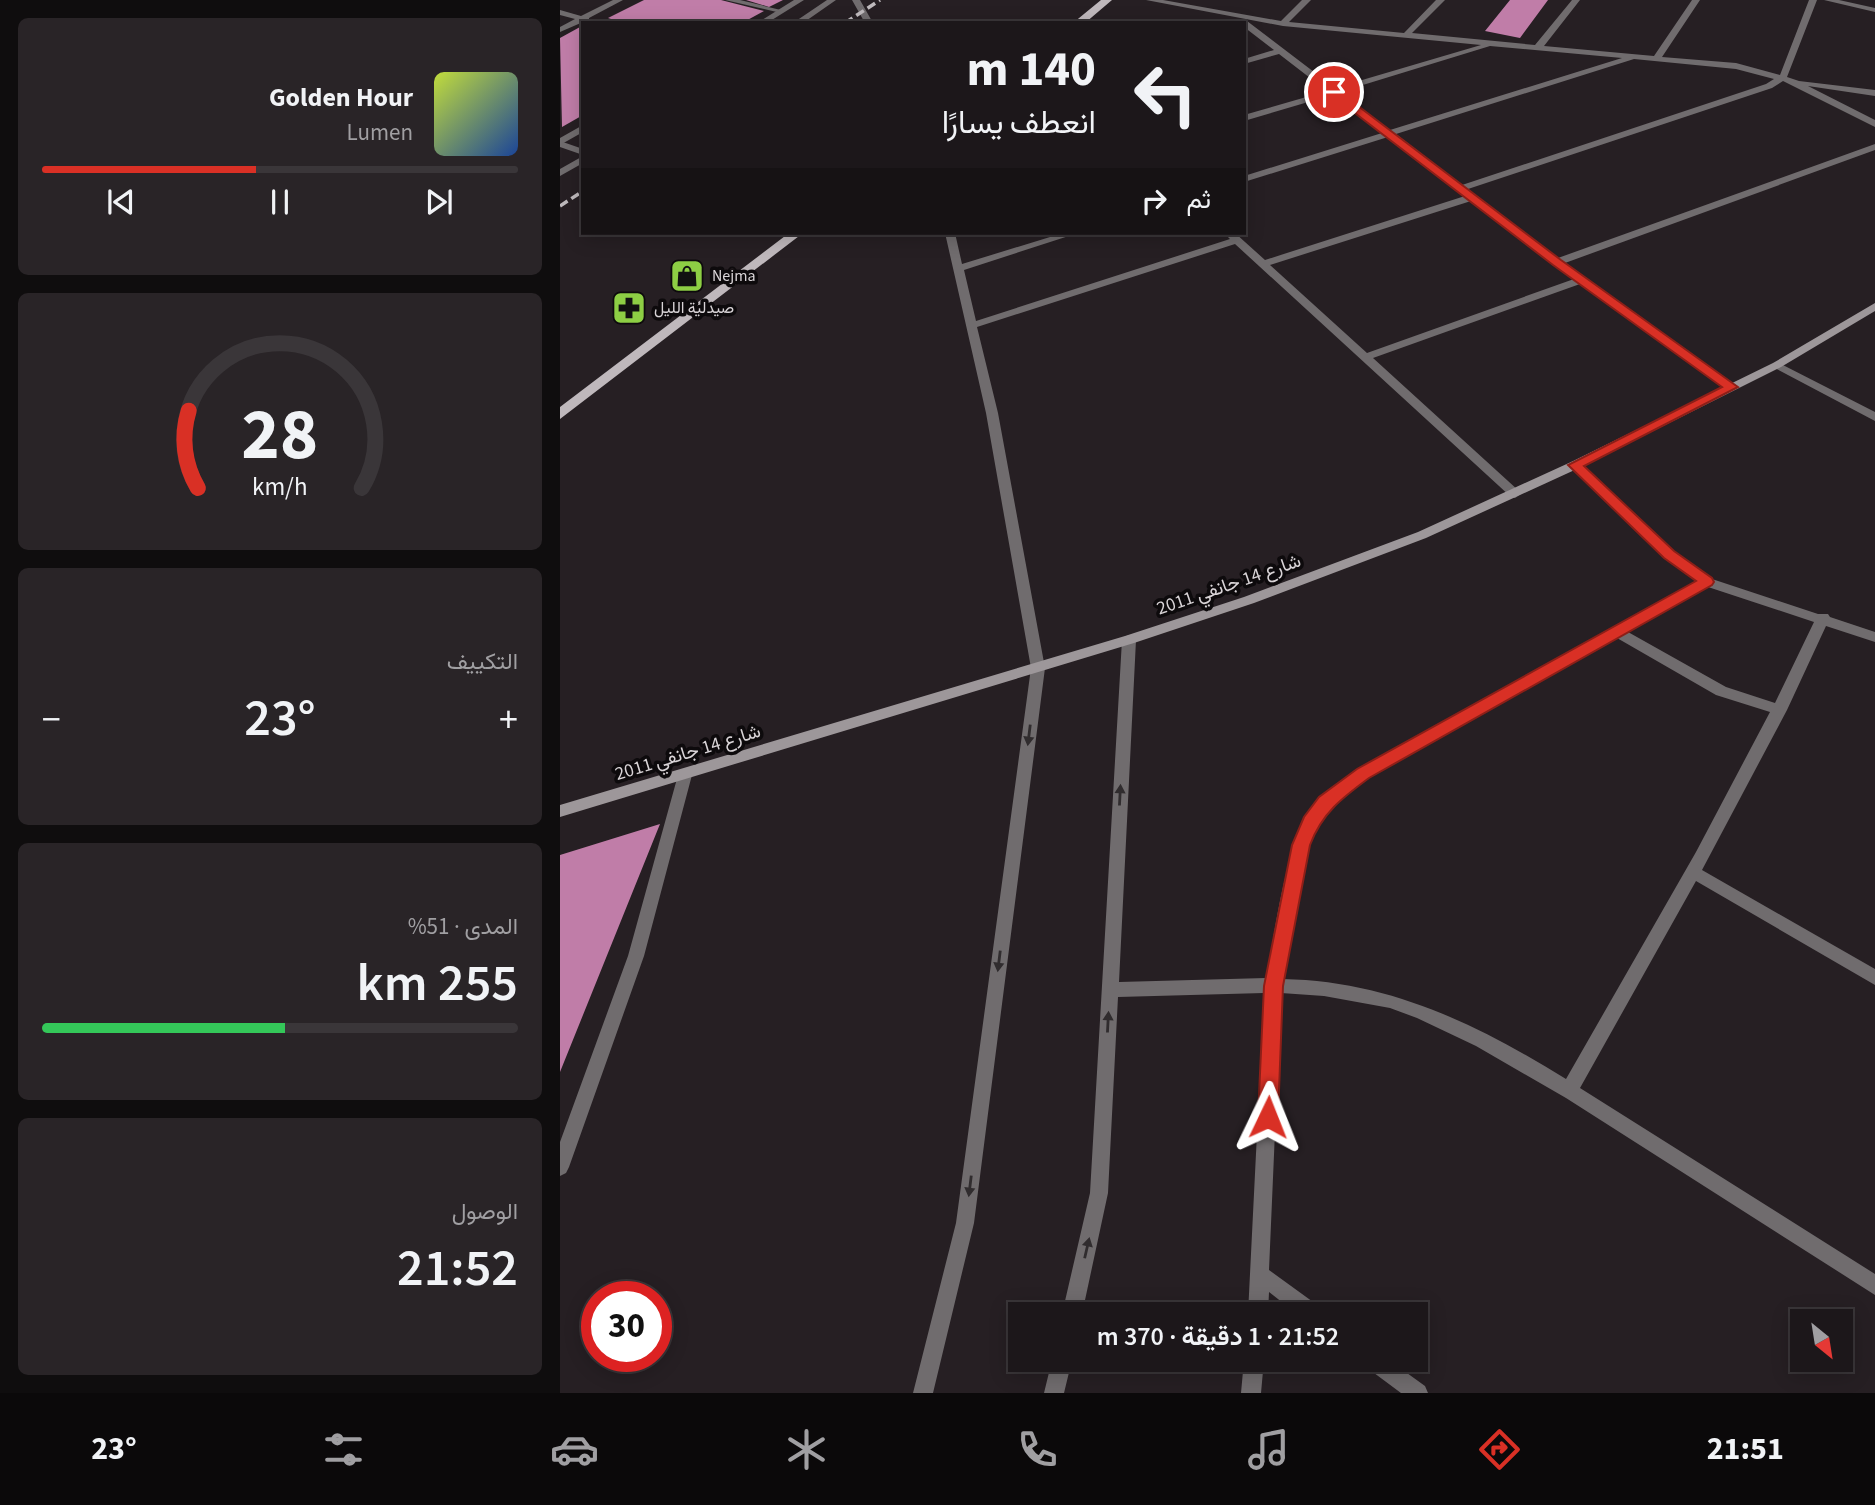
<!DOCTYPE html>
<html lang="ar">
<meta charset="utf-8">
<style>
:root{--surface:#1c171a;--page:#292427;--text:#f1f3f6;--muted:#a09fa2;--line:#3a3639;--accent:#d93025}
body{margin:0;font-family:"Source Sans 3",Vazirmatn,sans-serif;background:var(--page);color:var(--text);direction:rtl;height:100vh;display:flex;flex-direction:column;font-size:26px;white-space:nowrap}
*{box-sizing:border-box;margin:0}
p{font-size:23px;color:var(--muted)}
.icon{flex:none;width:38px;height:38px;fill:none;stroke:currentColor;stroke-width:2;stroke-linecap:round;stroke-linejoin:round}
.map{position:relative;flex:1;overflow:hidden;direction:ltr}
.details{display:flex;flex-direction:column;gap:18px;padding:18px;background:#0f0d0e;width:560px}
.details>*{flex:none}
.banner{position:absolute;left:21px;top:21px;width:665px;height:214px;border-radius:0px;box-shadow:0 4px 18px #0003,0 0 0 2px var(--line);direction:rtl;background:#1c171a;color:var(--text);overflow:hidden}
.needle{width:46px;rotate:150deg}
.controls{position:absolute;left:1230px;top:1309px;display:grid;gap:14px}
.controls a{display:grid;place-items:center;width:63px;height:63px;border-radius:0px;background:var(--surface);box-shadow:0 4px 18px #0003,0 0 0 2px var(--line);font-size:35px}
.speed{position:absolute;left:21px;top:1281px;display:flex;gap:14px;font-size:35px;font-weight:700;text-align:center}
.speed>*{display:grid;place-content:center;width:91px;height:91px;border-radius:50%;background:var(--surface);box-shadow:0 4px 18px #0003,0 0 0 2px var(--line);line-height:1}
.speed .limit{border:10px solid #d22;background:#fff;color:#111}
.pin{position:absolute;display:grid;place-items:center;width:60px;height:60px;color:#fff;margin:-30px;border:4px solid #fff;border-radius:50%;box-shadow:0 2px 7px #0007}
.me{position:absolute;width:77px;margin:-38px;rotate:2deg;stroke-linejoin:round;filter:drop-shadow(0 0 5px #0008)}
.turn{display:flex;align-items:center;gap:24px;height:147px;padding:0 35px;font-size:32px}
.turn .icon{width:91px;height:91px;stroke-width:2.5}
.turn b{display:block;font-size:49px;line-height:60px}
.then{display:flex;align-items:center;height:66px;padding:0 35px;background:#0003;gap:14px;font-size:26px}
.big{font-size:52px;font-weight:600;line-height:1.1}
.details .card{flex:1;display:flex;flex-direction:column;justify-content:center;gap:10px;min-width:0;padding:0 24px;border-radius:10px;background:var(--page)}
.details .dial{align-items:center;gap:0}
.dial svg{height:182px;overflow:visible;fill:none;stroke:var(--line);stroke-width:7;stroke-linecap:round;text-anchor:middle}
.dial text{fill:var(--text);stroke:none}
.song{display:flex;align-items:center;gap:21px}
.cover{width:84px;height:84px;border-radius:10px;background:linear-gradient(135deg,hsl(70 70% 55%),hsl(220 70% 35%))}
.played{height:7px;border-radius:4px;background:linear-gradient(90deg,var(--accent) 45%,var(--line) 45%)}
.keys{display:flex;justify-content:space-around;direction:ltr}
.heat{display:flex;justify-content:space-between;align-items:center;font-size:38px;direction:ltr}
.charge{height:10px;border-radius:5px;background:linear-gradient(90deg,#34c759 51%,var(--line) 0)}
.trip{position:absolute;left:448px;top:1302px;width:420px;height:70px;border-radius:0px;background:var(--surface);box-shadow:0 4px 18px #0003,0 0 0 2px var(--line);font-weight:600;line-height:70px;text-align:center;direction:rtl}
.tabs{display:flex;height:112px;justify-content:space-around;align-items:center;background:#0b090a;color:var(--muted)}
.tabs .icon{width:49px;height:49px}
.tabs .on{color:var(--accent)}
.tabs b{font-size:32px;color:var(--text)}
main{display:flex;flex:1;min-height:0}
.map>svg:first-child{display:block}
.building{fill:#c07da8}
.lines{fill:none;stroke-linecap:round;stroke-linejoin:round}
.minor{fill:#706c6e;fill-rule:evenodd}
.tertiary{fill:#706c6e;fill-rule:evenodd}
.secondary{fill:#9d979a;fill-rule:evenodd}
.primary{fill:#bfb8bc;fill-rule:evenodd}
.rail{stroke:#bfbabd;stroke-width:3.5;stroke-dasharray:9 4.5;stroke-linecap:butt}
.oneway{fill:#302c2e}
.route{fill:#d93025;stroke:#8d1f18;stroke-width:2}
.labels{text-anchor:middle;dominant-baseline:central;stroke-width:7;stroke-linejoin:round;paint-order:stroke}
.far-poi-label{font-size:16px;fill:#d9d4d7;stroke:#0d0a0c;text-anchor:start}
.street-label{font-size:19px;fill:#d9d4d7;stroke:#0d0a0c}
</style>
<main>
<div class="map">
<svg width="1315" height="1393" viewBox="0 0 1315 1393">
<rect width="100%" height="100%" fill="#261f23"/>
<path class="building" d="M84 0H161L204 11 182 23H63L48 18Z
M186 0H223L209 7Z
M950 0H988L960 38 925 31Z
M20 27 23 28V115L2 127 0 38Z
M100 824 0 1072V855Z"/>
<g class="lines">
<path class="minor" d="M53 0H63L29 18V22H23L0 32V27L15 19 0 15V10L21 16Z
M165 0H180L225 11 221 13Z
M292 0H300L313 23H305Z
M586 0H603L721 21 742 0H751L729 22 844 33 876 0H885L852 33 975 45 1012 0H1020L984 46 1094 56 1132 0H1140L1102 57 1176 63 1220 75 1249 0H1257L1227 77 1239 81 1315 90V96L1248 86 1315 120V127L1223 81 1212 88 908 189 998 258 1315 144V150L1005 263 1175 385V389H1167L1020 284 813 358 959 491 961 494 955 498 951 497 675 244 417 327 438 413 485 668 414 1223 373 1393H353L396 1223 471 668 426 413 385 233H395L402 264 503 233H518L404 270 416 321 670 239 664 233H675L705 260 905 196 828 137 684 182V176L822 133 772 95 684 121V115L767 91 719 54 684 64V59L714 50 684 27V23H680L687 21 775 88 921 45 723 26ZM930 46 1062 58 830 130 780 92ZM1074 59 1176 69 1214 79 1206 84 902 185 836 134ZM911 201 1014 279 807 353 710 265Z
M1264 0H1279L1315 8V12Z
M0 141 23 149V155L0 147Z
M1015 461 1019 462 1114 551 1152 579 1258 614H1268L1270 617 1315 632V642L1266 626 1227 710 1142 870 1315 969V985L1136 881 1020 1088 1315 1274V1295L1006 1098 916 1046 857 1018 830 1008 764 996 721 993 709 1270 760 1307 763 1314H737L709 1292 708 1314H688L704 993 558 997 548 1193 522 1314H502L530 1193 562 640 564 637 569 635 576 640 559 982 706 978C716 930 726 833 759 799 770 787 785 778 798 769L1137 582 1104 557 1011 468 1009 465 1011 462ZM1148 587 1254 622 1215 703 1166 687 1068 632ZM1057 638 1156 695 1210 712 1136 852 1006 1079C917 1024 829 981 723 979L749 845 756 825 770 806 808 777Z
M125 769 130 771 132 775 84 956 9 1167 6 1173 0 1176V1142L68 956 118 775 120 771Z
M492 1360H512L504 1393H484Z
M684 1360H704L701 1393H681Z
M803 1360H829L865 1386 868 1393H841L806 1367Z"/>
<path class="tertiary" d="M234 0H244L207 23H197Z
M267 0H276L243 23H233Z
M23 125V132L0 145V138Z
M23 156V163L0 176V169Z
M1217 362 1315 412V421L1213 367 1211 365Z"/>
<path class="secondary" d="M1315 303V311L1221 367 1019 468 866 538 694 603 574 643 0 817V805L565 636 684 597 858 532 1011 462 1213 363Z"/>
<path class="primary" d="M541 0H552L525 23H513Z
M229 233H243L0 419V407Z"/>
<path class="rail" d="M285 23 320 0
M0 206 23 191"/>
</g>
<defs><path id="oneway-solid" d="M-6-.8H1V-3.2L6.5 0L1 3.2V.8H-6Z" transform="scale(1.75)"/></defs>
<g class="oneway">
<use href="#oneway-solid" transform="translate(469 735) rotate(97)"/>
<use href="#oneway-solid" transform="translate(560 795) rotate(-87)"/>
<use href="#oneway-solid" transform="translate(439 961) rotate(97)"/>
<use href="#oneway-solid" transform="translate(548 1022) rotate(-87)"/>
<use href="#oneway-solid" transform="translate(410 1186) rotate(97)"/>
<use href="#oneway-solid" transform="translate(527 1248) rotate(-77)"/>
</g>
<path class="route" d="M770 90H777L1001 260 1178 387 1024 466 1114 551 1152 578 1154 582 1152 585 809 778C782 798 762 813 750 845L723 986 718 1117 715 1124 708 1127 701 1124 698 1117 704 986 732 845 744 817 759 797 797 769 1136 581 1104 558 1008 465 1162 387 993 265 770 94Z"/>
<defs>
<symbol id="shop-square" viewBox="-11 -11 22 22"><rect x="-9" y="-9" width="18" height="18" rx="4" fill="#8dce44" stroke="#0d0a0c"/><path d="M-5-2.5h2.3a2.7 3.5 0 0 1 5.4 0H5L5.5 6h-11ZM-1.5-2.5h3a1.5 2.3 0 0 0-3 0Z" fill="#111"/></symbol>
<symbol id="pharmacy-square" viewBox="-11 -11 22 22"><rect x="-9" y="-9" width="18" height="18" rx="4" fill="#8dce44" stroke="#0d0a0c"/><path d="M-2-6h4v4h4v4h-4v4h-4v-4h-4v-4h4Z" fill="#111"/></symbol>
</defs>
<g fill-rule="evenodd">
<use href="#shop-square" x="108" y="257" width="38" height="38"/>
<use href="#pharmacy-square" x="50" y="289" width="38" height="38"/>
</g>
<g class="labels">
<g class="far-poi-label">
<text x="152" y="276">Nejma</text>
<text x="94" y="308">صيدلية الليل</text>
</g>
<g class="street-label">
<text transform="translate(669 585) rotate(-19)">شارع 14 جانفي 2011</text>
<text transform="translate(128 753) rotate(-17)">شارع 14 جانفي 2011</text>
</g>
</g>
</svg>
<div class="controls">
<a><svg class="needle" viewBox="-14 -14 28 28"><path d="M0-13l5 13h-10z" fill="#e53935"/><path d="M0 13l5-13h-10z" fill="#a09fa2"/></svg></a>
</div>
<div class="speed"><div class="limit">30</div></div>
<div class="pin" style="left:774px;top:92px;background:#d93025"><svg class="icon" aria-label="arrive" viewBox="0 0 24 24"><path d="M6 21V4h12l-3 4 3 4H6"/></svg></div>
<svg class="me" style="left:708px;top:1117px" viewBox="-20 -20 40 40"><path d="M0-17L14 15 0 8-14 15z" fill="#d93025" stroke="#fff" stroke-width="4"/></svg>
<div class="trip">21:52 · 1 دقيقة · 370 m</div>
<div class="banner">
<div class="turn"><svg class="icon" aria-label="left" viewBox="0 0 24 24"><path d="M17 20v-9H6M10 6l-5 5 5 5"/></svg><div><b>140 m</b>انعطف يسارًا</div></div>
<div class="then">ثم<svg class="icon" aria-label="right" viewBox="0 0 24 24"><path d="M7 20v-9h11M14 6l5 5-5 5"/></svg></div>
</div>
</div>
<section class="details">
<div class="card">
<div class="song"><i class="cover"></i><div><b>Golden Hour</b><p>Lumen</p></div></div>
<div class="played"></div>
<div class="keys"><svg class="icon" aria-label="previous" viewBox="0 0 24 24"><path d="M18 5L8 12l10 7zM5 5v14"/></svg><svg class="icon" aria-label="pause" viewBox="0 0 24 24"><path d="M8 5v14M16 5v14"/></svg><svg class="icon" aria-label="next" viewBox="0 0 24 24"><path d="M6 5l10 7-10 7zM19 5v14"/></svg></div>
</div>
<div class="card dial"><svg viewBox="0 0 100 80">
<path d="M14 69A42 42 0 1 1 86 69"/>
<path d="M14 69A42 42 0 0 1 10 35" stroke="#d93025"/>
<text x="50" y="56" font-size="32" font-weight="700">28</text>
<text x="50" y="72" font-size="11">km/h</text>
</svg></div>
<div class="card"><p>التكييف</p>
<div class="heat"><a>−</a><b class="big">23°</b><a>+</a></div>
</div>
<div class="card"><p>المدى · 51%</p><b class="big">255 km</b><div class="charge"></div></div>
<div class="card"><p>الوصول</p><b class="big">21:52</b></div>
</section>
</main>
<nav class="tabs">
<b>21:51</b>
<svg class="icon on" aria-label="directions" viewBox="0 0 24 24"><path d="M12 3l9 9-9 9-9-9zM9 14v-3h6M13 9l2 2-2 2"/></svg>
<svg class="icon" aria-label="music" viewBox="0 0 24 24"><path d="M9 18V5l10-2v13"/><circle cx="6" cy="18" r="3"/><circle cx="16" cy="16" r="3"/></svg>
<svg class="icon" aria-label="phone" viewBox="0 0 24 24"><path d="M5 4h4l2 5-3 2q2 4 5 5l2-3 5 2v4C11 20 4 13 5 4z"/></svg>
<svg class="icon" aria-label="climate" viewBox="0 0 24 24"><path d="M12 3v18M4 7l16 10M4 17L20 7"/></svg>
<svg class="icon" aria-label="car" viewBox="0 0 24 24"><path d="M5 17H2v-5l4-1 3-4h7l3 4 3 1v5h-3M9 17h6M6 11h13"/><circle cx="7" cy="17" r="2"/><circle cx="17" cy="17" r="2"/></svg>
<svg class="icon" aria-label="filters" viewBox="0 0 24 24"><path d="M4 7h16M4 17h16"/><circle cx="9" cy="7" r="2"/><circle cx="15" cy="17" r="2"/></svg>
<b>23°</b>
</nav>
